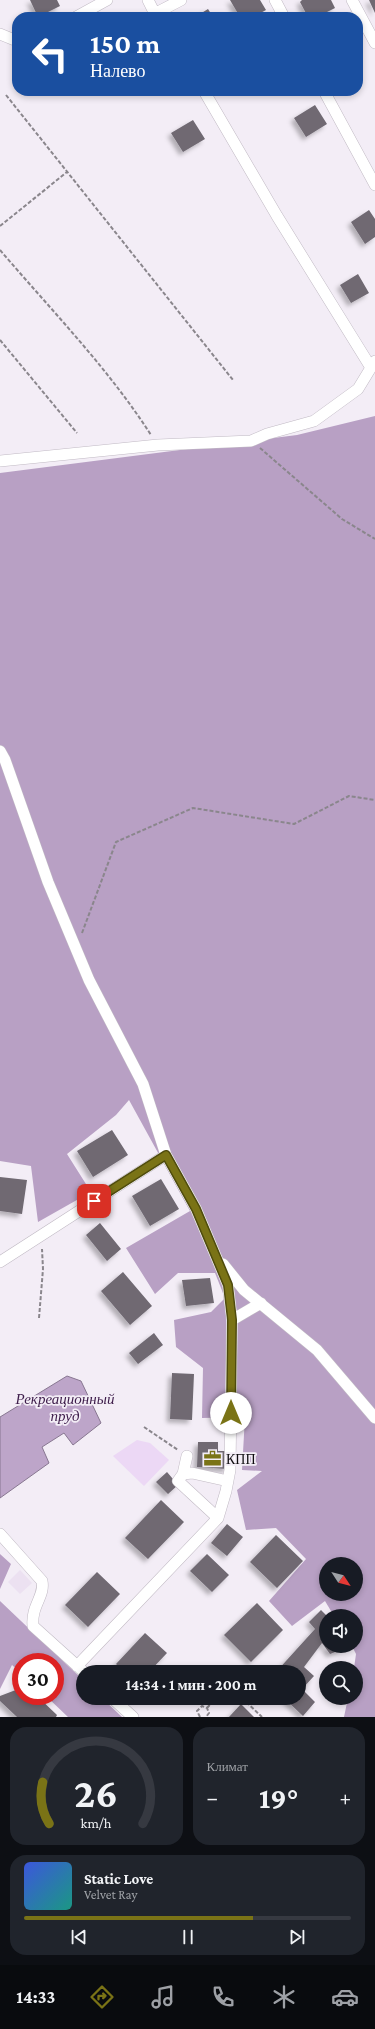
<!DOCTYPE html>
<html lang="ru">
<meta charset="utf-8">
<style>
:root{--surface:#171b24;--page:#20242c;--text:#f1f3f6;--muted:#9ea1a6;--line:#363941;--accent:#7a7316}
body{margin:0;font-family:"Crimson Pro",serif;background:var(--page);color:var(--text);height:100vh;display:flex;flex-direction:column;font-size:15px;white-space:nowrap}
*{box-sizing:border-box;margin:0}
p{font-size:13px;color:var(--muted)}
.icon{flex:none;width:22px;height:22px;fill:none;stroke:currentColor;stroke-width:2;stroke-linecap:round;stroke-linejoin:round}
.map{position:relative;height:1717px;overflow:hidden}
.sheet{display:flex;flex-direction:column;gap:10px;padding:10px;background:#0d0f14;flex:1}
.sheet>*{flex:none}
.guide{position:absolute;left:12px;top:12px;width:351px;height:84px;border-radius:16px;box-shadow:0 2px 6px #0003;background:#1a4fa0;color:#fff;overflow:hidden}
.needle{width:26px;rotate:126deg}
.fabs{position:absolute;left:319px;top:1557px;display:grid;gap:8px}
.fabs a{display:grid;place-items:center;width:44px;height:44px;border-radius:50%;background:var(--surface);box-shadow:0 2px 6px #0003;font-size:20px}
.speed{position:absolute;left:12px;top:1653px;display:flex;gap:8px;font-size:20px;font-weight:700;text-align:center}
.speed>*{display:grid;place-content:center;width:52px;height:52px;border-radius:50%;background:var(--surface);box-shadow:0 2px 6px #0003;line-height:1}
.speed .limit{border:6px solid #d22;background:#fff;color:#111}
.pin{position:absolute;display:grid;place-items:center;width:34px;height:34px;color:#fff;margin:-17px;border-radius:8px;box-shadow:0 2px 6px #0006}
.me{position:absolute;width:44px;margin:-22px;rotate:0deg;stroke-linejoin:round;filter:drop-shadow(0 0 3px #0008)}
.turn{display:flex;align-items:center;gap:14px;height:84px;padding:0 12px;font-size:18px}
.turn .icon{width:52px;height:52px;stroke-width:2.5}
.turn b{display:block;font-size:28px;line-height:34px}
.big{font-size:30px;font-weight:700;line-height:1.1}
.sheet .widget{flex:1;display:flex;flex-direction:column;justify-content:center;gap:6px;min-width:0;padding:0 14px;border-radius:16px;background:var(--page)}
.sheet .dial{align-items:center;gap:0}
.dial svg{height:104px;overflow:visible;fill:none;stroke:var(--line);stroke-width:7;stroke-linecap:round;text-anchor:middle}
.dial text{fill:var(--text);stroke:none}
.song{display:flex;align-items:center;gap:12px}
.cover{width:48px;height:48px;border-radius:6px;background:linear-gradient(135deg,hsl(230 70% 55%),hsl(170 70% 35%))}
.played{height:4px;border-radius:2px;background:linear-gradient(90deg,var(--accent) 70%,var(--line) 70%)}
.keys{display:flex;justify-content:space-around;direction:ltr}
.heat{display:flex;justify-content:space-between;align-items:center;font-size:22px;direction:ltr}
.sheet .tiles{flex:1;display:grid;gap:10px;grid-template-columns:1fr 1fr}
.widget:last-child{grid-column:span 2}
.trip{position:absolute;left:76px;top:1665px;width:230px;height:40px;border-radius:20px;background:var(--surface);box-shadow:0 2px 6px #0003;font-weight:700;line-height:40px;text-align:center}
.tabs{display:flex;height:64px;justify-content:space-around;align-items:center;background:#090b0e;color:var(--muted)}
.tabs .icon{width:28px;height:28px}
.tabs .current{color:var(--accent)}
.tabs b{font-size:18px;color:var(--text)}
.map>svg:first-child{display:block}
.built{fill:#ece1f1}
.green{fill:#ecd8f5}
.forest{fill:#b8a0c4;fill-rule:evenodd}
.water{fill:#bda5c9;stroke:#887791}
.building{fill:#6f6972;filter:url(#shadow)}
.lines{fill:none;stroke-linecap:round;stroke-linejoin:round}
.minor-casing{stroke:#c1bac4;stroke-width:12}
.path{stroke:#8a868c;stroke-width:2;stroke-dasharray:4 2;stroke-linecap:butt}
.minor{stroke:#fff;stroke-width:11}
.route-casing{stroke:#4f4b0e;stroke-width:10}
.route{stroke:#7a7316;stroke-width:7}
.labels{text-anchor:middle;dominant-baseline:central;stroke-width:3.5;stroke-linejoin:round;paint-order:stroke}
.poi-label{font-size:14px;fill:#0e0c0f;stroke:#f3edf6;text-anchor:start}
.water-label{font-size:15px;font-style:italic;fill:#3d1c4a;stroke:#f3edf6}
</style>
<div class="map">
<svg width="375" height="1717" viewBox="0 0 375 1717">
<defs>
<filter id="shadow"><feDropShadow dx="-3.5" dy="3.5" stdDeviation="2" flood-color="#0004"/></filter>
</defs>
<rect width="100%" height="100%" fill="#f3edf6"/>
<path class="built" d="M20 1570 32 1583 20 1594 8 1582Z"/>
<path class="green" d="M137 1440 150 1443 169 1460 144 1486 113 1456Z"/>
<path class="forest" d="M375 416V1717H344L348 1698H356V1668H354L356 1654 352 1646H356V1616H334L325 1601 292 1626 269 1601 306 1559 276 1528 246 1530 237 1490 262 1471 242 1470 245 1417 202 1418 203 1368 176 1347 174 1320 211 1312 225 1298 215 1273H178L155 1294 126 1248 190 1211 129 1100 116 1115 67 1154 91 1192 38 1222 31 1166 0 1161V473L297 435ZM326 1564H356V1594H326Z
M0 1554 11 1564 0 1589Z
M0 1601 83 1680V1698H102L122 1717H68L46 1696H55V1662H21V1673L12 1665 0 1689Z"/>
<path class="water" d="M67 1376 81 1381 101 1423 73 1445 64 1433 42 1447 49 1463 0 1498V1417Z"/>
<path class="building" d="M30 0H57L60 6 38 17Z
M230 0H260L266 10 253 17H240Z
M302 0H331L335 8 317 17H308L300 2Z
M369 0H375V13Z
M208 9 213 17H195Z
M315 105 327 124 306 137 294 118Z
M193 120 205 139 183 152 171 133Z
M369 210 375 219V237L365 244 351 222Z
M358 274 369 293 351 303 340 285Z
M112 1130 128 1155 93 1177 77 1151Z
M0 1177 27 1180 22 1214 0 1211Z
M161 1179 179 1209 150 1226 132 1196Z
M100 1223 121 1249 107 1261 86 1235Z
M123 1272 152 1306 130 1325 101 1291Z
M210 1278 214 1303 186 1306 182 1280Z
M154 1333 163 1345 138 1364 129 1353Z
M172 1373 194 1374 192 1420 170 1419Z
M198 1442H218V1451H228V1469L197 1467Z
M167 1472 178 1485 168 1494 156 1482Z
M161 1500 184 1522 148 1559 125 1538Z
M227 1524 243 1537 227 1556 211 1543Z
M276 1535 303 1561 277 1588 250 1562Z
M207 1554 229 1575 212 1592 190 1571Z
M97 1572 120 1594 88 1627 65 1605Z
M257 1603 283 1630 251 1662 224 1635Z
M321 1610 326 1615V1646H342L343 1649 330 1654 322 1643 304 1667 314 1676 302 1689 315 1702 303 1716 284 1698H299V1672H276L315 1629 309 1622Z
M145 1633 167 1653 149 1672H124L116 1664Z
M21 1688V1696H37L57 1715 56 1717H17L0 1701V1696Z
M241 1704 254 1717H229Z"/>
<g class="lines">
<defs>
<path id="minor" d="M148 0 155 14 158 12
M275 0 284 17
M352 0 375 43
M76 17 107 0
M161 17 158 12 181 0
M0 34 17 41
M204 91 277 216 370 366
M324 91 375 185
M0 461 158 445 251 441 267 434 314 421 358 389 375 361
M0 751 5 760 48 882 89 980 143 1084 166 1155 196 1209 228 1285 232 1320 230 1470 226 1491 218 1518 77 1666
M0 1262 166 1155
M223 1264 244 1290 317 1350 375 1418
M232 1320 261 1303
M187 1456 183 1474 178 1481 218 1518
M183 1474 192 1473 228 1481
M0 1534 42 1581C45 1597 31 1605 33 1626L84 1672
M112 1698 133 1717"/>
</defs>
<use href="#minor" class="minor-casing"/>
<path class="path" d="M6 95 233 380
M0 226 67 172
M0 250C52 311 108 368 151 435
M0 340 77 433
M260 448 342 519 375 539
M82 933 116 842 193 808 294 824 349 796 375 800
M39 1318 43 1269 42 1249
M144 1427 178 1450
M242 1698 262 1717
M207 1708 216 1698
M200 1717 197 1711 202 1706 207 1708 209 1713 206 1717"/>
<use href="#minor" class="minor"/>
</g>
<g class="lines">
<defs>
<path id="route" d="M94 1201 166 1155 196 1209 228 1285 232 1320 231 1413"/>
</defs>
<use href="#route" class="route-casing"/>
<use href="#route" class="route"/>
</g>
<defs>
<symbol id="office-bare" viewBox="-9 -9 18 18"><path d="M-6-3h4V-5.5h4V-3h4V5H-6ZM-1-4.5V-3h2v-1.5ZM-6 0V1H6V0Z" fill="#7a7316" stroke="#f3edf6" stroke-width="2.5" paint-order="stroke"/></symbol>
</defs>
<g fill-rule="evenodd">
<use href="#office-bare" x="200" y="1446" width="25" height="25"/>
</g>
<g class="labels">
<g class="poi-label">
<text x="226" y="1459">КПП</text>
</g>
<g class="water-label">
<text x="65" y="1399">Рекреационный<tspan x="65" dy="17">пруд</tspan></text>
</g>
</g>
</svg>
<div class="fabs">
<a><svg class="needle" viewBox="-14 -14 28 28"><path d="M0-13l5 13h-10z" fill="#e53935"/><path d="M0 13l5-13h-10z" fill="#9ea1a6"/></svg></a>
<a><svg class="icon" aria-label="sound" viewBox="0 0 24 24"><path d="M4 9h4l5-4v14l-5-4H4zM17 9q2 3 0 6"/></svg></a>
<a><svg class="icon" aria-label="search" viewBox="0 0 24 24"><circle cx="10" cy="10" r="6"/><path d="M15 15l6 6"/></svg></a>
</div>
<div class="speed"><div class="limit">30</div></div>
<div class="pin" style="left:94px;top:1201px;background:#d93025"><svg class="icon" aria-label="arrive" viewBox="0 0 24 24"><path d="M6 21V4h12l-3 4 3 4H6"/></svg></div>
<svg class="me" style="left:231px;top:1413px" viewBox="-20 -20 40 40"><circle r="19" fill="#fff"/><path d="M0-13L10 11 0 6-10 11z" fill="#7a7316"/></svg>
<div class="trip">14:34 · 1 мин · 200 m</div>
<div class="guide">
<div class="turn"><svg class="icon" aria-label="left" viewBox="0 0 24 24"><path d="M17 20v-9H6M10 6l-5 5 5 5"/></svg><div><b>150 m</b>Налево</div></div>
</div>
</div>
<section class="sheet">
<div class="tiles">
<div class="widget dial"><svg viewBox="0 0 100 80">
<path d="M14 69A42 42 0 1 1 86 69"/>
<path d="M14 69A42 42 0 0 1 9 37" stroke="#7a7316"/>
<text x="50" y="56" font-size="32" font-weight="700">26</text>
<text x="50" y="72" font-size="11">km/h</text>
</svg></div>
<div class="widget"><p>Климат</p>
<div class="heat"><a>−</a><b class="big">19°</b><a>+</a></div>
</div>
<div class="widget">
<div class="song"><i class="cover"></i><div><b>Static Love</b><p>Velvet Ray</p></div></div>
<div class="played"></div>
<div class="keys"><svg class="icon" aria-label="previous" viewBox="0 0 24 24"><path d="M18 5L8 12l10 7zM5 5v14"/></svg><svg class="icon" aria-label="pause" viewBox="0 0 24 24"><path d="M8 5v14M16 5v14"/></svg><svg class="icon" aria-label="next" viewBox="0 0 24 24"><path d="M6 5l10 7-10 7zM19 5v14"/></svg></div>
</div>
</div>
</section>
<nav class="tabs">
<b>14:33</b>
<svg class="icon current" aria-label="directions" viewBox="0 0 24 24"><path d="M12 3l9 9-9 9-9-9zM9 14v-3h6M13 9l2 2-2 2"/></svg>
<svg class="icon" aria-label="music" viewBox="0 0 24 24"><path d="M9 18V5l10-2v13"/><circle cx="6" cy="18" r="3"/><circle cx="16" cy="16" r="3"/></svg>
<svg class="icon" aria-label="phone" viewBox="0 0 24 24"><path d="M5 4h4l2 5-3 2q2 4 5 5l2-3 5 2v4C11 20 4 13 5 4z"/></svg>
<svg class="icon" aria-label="climate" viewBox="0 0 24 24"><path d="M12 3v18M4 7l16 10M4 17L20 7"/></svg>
<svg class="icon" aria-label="car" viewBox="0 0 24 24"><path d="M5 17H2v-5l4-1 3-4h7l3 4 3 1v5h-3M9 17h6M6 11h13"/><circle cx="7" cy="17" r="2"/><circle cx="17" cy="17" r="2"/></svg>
</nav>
